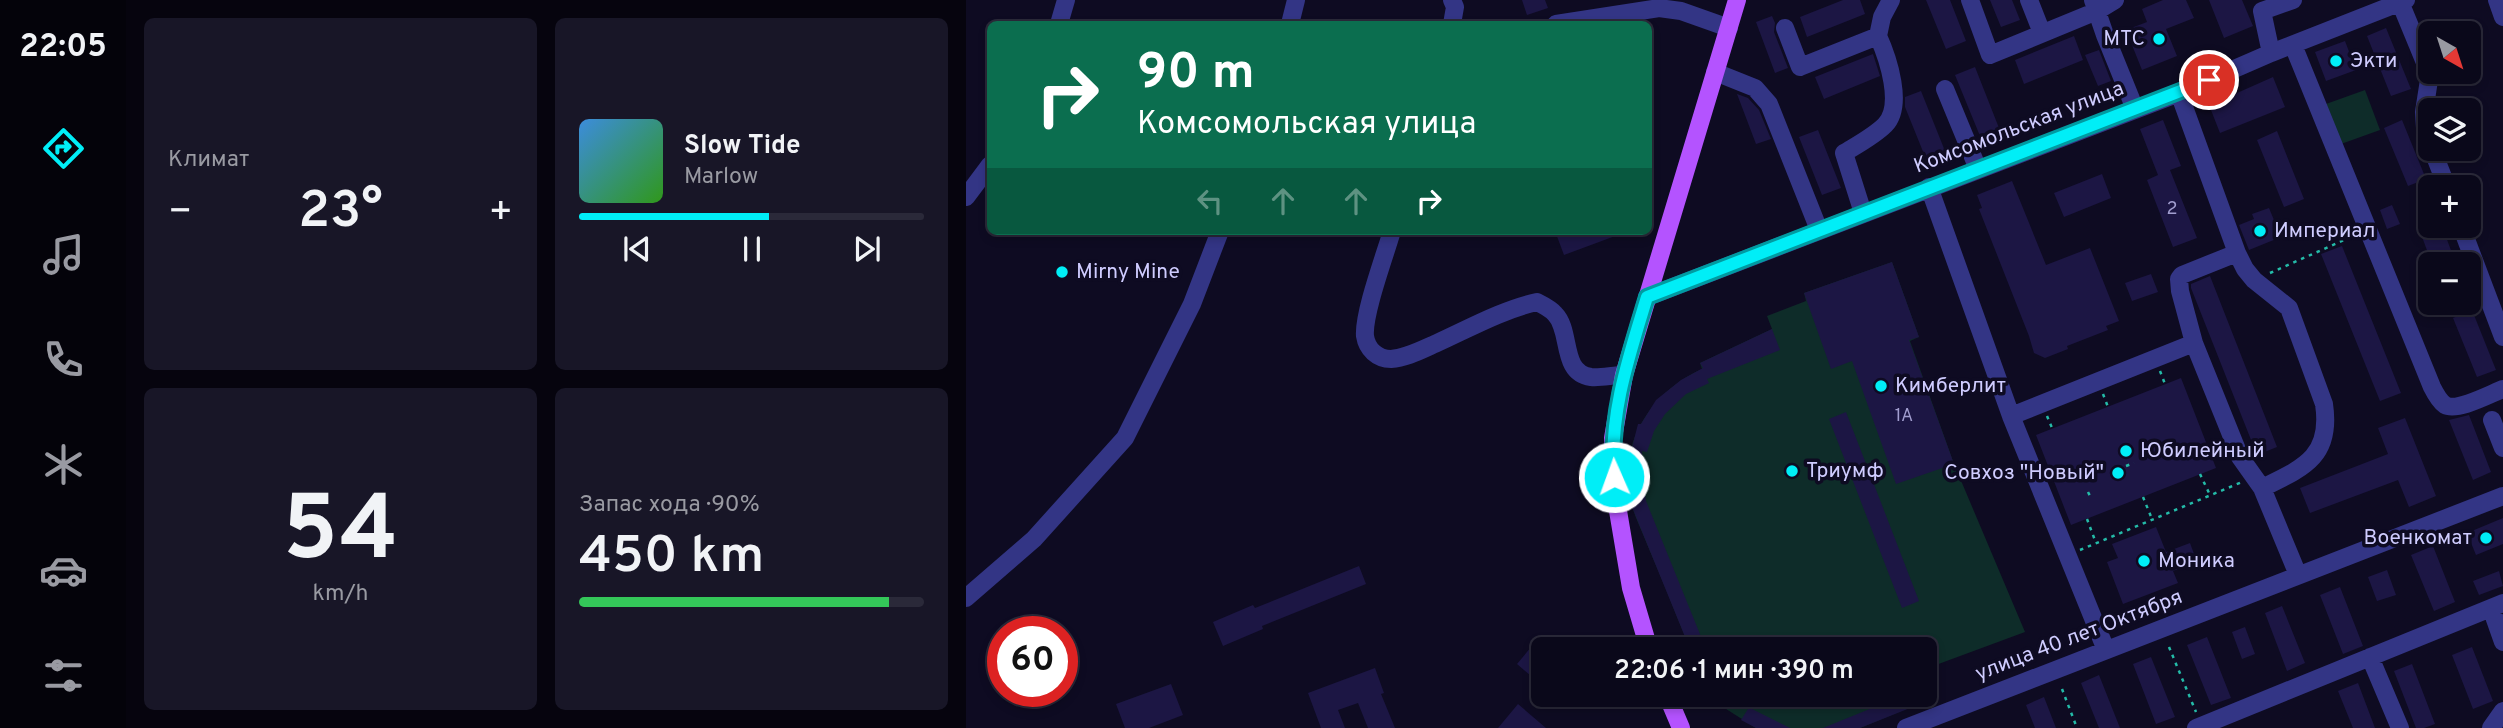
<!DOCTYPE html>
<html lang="ru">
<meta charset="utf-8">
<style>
:root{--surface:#0a081a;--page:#181627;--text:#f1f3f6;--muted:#999aa2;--line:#2a2939;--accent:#00eef7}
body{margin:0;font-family:Overpass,sans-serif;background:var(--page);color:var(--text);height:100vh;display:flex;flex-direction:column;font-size:26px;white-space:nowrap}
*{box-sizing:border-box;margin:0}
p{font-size:23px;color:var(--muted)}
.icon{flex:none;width:38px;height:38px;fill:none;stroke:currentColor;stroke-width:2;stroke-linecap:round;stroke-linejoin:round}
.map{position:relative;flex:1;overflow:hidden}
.drawer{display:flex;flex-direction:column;gap:18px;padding:18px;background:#06040e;width:840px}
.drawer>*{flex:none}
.hud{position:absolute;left:21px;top:21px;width:665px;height:214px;border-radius:10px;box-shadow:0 4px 10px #0003,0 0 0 2px var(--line);background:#0b6e4f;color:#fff;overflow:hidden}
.needle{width:46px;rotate:141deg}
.tools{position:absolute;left:1452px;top:21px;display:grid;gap:14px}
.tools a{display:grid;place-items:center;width:63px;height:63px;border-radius:10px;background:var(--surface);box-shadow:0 4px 10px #0003,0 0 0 2px var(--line);font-size:35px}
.speed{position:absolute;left:21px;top:616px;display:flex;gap:14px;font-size:35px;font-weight:700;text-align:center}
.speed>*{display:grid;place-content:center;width:91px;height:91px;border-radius:50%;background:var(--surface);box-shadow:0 4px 10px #0003,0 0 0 2px var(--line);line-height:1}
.speed .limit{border:10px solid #d22;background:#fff;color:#111}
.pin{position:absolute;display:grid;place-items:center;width:60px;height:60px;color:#fff;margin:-30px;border:4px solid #fff;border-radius:50%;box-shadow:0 2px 7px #0007}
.me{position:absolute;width:77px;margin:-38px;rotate:358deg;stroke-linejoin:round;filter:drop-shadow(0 0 5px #0008)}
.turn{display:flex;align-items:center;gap:24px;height:147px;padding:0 35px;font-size:32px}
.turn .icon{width:91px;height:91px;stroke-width:2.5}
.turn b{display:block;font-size:49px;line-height:60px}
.lanes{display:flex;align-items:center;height:66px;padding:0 35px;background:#0003;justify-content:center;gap:35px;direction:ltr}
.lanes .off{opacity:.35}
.big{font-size:52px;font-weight:600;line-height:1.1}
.drawer .tile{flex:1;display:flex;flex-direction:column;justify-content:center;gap:10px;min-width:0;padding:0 24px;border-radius:10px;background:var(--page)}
.drawer .dial{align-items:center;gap:0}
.dial b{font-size:91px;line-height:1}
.song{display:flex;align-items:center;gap:21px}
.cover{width:84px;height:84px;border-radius:10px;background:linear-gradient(135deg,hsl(210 70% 55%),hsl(110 70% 35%))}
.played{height:7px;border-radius:4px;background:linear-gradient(90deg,var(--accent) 55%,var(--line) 55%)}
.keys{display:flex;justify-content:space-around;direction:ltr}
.heat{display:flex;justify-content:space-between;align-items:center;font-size:38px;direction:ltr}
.charge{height:10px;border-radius:5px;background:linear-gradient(90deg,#34c759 90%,var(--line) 0)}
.drawer .tiles{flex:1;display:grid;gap:18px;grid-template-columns:repeat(2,1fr)}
.trip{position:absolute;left:565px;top:637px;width:406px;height:70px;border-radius:10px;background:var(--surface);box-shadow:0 4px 10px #0003,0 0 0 2px var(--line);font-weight:600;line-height:70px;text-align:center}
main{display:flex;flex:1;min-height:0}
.menu{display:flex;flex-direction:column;width:126px;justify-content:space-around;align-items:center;background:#04030a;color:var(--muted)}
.menu .icon{width:49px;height:49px}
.menu .active{color:var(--accent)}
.menu b{font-size:32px;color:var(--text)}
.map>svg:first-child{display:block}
.green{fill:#0e2c29}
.building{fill:#1c1644}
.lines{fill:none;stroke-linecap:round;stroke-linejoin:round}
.path{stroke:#24bba8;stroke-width:2.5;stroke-dasharray:3.5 5;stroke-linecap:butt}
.minor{stroke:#333585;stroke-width:18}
.major{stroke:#b453ff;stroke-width:18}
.route-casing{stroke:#009ba1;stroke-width:18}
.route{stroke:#00eef7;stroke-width:12}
.poi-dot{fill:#00eef7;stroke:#0e0b22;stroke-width:2.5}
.labels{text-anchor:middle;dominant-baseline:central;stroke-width:7;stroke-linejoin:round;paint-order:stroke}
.number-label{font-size:18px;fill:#a29ed0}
.poi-label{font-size:21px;fill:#cfccff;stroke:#0e0b22;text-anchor:start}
.street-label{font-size:21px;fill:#cfccff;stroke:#0e0b22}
</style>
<main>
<nav class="menu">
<b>22:05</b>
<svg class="icon active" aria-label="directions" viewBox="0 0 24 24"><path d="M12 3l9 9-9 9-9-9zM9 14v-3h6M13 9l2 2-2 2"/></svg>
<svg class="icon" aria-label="music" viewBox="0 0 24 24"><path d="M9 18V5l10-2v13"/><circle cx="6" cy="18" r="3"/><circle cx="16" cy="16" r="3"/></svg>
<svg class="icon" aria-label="phone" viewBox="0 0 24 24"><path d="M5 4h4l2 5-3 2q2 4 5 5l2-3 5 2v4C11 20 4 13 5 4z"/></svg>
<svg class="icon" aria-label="climate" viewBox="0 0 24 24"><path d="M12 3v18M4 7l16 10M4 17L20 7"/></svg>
<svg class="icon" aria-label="car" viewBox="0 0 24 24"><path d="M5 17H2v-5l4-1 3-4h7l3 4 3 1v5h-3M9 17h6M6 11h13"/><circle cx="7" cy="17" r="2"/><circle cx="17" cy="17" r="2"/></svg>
<svg class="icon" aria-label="filters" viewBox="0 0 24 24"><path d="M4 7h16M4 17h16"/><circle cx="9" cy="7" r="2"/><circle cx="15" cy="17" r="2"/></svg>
</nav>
<section class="drawer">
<div class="tiles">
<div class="tile"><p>Климат</p>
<div class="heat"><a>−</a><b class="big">23°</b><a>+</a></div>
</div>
<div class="tile">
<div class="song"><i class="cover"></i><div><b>Slow Tide</b><p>Marlow</p></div></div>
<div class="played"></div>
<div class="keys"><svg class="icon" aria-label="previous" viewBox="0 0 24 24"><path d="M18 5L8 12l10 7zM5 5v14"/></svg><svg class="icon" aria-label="pause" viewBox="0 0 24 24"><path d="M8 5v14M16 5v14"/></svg><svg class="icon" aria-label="next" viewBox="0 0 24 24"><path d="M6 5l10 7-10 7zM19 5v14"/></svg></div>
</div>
<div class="tile dial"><b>54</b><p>km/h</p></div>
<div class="tile"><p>Запас хода · 90%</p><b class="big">450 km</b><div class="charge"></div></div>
</div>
</section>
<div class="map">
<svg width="1537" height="728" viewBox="0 0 1537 728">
<rect width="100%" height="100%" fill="#0e0b22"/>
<path class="green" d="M1399 90 1414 130 1375 144 1360 104Z
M926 262 953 337 944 341 988 464 1059 632 959 669V649H724C710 614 696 579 681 544 674 526 664 508 662 488 656 436 690 389 736 369L734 363 806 329 801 316 840 301 838 293Z
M747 695H946L950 705 894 728H790L757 707Z"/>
<path class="building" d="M556 0H579L582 8 561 15Z
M877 0H894L899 14 841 37 834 17Z
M960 0H984L1000 41 980 49Z
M1024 0H1046L1054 20 1035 27Z
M1197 0H1220L1228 18 1200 29 1211 56 1176 70 1160 30 1181 22 1176 9Z
M1243 0H1276L1287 26 1258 38Z
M806 16 809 23 808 32 822 68 809 73 790 22Z
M1420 28 1445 89 1425 96 1401 36Z
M1108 36 1117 60 1058 84 1049 60Z
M1379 41 1390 70 1360 81 1349 52Z
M1133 50 1145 81 1132 86 1119 55Z
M907 54 914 76 858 99 849 77Z
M1009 67 1033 128 1014 136 989 75Z
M1307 77 1319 107 1254 133 1243 105 1253 101 1254 97 1259 95 1262 97Z
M955 91 979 151 960 159 939 107V97Z
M771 94 782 98 793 110 805 139 790 144Z
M1197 120 1215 166 1204 170 1231 238 1207 247 1181 180 1192 175 1174 129Z
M1436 120 1460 179 1442 186 1418 128Z
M852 130 875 188 856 195 833 137Z
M1311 131 1338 199 1318 207 1291 140Z
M1136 174 1145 198 1098 217 1088 193Z
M1046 181 1080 265 1124 248 1153 321 1140 326 1142 330 1101 346 1102 349 1079 358 1068 353 1063 336 1013 209 1016 208 1011 195Z
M1426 205 1434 224 1421 229 1414 210Z
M1303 208 1315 237 1283 250 1273 225 1288 219 1286 214Z
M1465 217V226H1476L1490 264H1466L1451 223Z
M589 231H659L660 232 598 255Z
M1376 246 1435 393 1414 401 1355 254Z
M926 262 953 337 943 340 988 464 930 484 886 361 865 369 838 293Z
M1185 274 1192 292 1166 301 1159 283Z
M1244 276 1311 447 1291 455 1225 288V284Z
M1506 310 1530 370 1511 377 1487 318Z
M806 329 814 350 741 379 743 383 720 394 699 414 688 431 681 452 676 451 677 482 680 501 740 649H724L666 507 661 467 672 424H675L690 400 715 380 737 368 734 363Z
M1215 378 1250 468 1105 525 1070 435Z
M880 412 953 601 936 608 863 419Z
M1503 415 1525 472 1507 480 1483 420Z
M1439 418 1470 496 1443 507 1432 480 1344 513 1334 488 1422 454 1412 428Z
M1537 518V544L1510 555 1501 533Z
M1190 527 1200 552 1224 543 1231 562 1207 571 1212 583 1157 604 1141 562 1152 558 1146 544Z
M1467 546 1489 602 1468 611 1445 555Z
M393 566 400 584 296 626 297 629 257 646 247 622 287 605 289 608Z
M1421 570 1430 595 1411 601 1402 577Z
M1533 571 1537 586 1513 595 1507 581Z
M1374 587 1397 646 1377 654 1354 595Z
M1316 606 1339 663 1321 671 1299 613Z
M1279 627 1289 654 1276 659 1266 632Z
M1241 637 1265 698 1245 705 1221 645Z
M571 640 578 645V687L551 664Z
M1506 647 1527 701 1507 709 1486 655Z
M1185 657 1209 717 1190 724 1167 664Z
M1446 664 1469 724 1458 728H1450L1428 671Z
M409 668 418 693 415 694 429 728H402L392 703 372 710 379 728H355L342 693Z
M1133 675 1154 728H1133L1115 683Z
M1392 683 1409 728H1387L1372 691Z
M205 684 217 715 183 728H159L150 704Z
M938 695 944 708 894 728H857Z
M1078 697 1090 728H1069L1060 705Z
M552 704 580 728H532Z
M782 709H786L824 728H790L775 720Z"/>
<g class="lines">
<path class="path" d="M1304 273 1387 236
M1194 371 1199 384
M1137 394 1142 407
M1081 416 1086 428
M1160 466 1168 463
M1234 474 1244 495
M1122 492 1124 496
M1177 497 1186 519
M1121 519 1130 543
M1114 550 1276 482
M1203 647 1230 712
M1096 689 1111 728"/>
<path class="minor" d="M486 0 489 7 486 24
M1004 0 1024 55 1131 11 1149 0
M1063 0 1076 33
M1127 0 1139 35 1169 109
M1531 0 1537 17
M1434 2 1460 65 1463 80 1458 112 1459 128 1465 147
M93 24 100 0
M324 24 330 0
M590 24 693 8 715 11 763 28
M819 28 834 67 912 36C922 58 938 106 919 125 908 136 891 145 878 153L897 213
M912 36 916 17 925 0
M1327 45 1466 387C1469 393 1473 401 1479 405 1491 412 1524 394 1537 389
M1305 53 1296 11 1327 0
M749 72 789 88 803 104 853 230
M979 89 1012 169
M1213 93 1271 253 1216 275 1213 279 1214 291 1228 343 1274 457 1296 488 1332 575
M1466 149 1481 187
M963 187 1045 416 1140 650
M0 197 24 165
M1495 226 1537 337
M426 231C419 255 397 314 399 336 401 349 411 359 425 359 441 358 457 349 471 343 504 328 536 310 571 302 577 305 585 309 589 314 606 331 594 373 625 377 635 378 647 375 658 375
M1271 253 1279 269 1288 280 1323 308 1358 404C1366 457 1337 468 1296 488
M681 297 1213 93 1305 53 1440 0
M1045 416 1228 343
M1526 420 1537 448
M0 598 68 539 159 438 226 304 254 231
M1525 608 1537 642
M1404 657 1434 728
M940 728 1537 496
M1230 728 1537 603
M1525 728 1537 711"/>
<path class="major" d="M683 649 665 588 649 493 647 438 658 375 771 0
M701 695 715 728"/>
</g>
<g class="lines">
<defs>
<path id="route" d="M648 477C643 414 663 356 681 297L1243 80"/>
</defs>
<use href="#route" class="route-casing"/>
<use href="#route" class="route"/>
</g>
<g class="poi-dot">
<circle cx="1193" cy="39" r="7"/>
<circle cx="1370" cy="61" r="7"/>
<circle cx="1294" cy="231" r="7"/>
<circle cx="96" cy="272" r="7"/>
<circle cx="915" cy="386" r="7"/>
<circle cx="1160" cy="451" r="7"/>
<circle cx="826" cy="471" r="7"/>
<circle cx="1152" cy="473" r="7"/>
<circle cx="1520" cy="538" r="7"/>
<circle cx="1178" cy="561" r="7"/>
</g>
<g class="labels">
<g class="number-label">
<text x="1206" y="209">2</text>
<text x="938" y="416">1А</text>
</g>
<g class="poi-label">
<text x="1179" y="39" text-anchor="end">МТС</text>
<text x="1384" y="61">Экти</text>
<text x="1308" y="231">Империал</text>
<text x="110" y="272">Mirny Mine</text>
<text x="929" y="386">Кимберлит</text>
<text x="1174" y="451">Юбилейный</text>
<text x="840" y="471">Триумф</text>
<text x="1138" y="473" text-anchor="end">Совхоз "Новый"</text>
<text x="1506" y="538" text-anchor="end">Военкомат</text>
<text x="1192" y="561">Моника</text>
</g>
<g class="street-label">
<text transform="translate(1053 128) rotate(-21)">Комсомольская улица</text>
<text transform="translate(1113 636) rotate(-21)">улица 40 лет Октября</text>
</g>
</g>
</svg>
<div class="tools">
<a><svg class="needle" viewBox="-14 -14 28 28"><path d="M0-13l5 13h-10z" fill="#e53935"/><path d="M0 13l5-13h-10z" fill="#999aa2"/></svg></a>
<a><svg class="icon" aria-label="layers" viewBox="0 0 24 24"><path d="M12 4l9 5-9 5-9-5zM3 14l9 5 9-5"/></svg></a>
<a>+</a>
<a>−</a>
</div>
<div class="speed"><div class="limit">60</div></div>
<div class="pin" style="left:1243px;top:80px;background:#d93025"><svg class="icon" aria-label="arrive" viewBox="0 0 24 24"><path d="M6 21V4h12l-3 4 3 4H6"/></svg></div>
<svg class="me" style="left:648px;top:477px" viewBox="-20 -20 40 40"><circle r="17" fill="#00eef7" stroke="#fff" stroke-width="3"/><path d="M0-11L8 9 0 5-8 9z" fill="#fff"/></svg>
<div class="trip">22:06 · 1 мин · 390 m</div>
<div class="hud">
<div class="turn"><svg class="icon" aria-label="right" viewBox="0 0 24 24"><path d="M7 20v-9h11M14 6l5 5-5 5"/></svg><div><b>90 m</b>Комсомольская улица</div></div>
<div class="lanes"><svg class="icon off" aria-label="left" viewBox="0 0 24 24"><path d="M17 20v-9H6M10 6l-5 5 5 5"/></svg><svg class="icon off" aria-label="ahead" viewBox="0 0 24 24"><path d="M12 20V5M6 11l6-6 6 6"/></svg><svg class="icon off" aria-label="ahead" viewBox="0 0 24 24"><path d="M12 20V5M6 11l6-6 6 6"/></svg><svg class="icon" aria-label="right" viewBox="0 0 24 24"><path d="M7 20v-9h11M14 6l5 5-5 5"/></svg></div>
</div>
</div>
</main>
